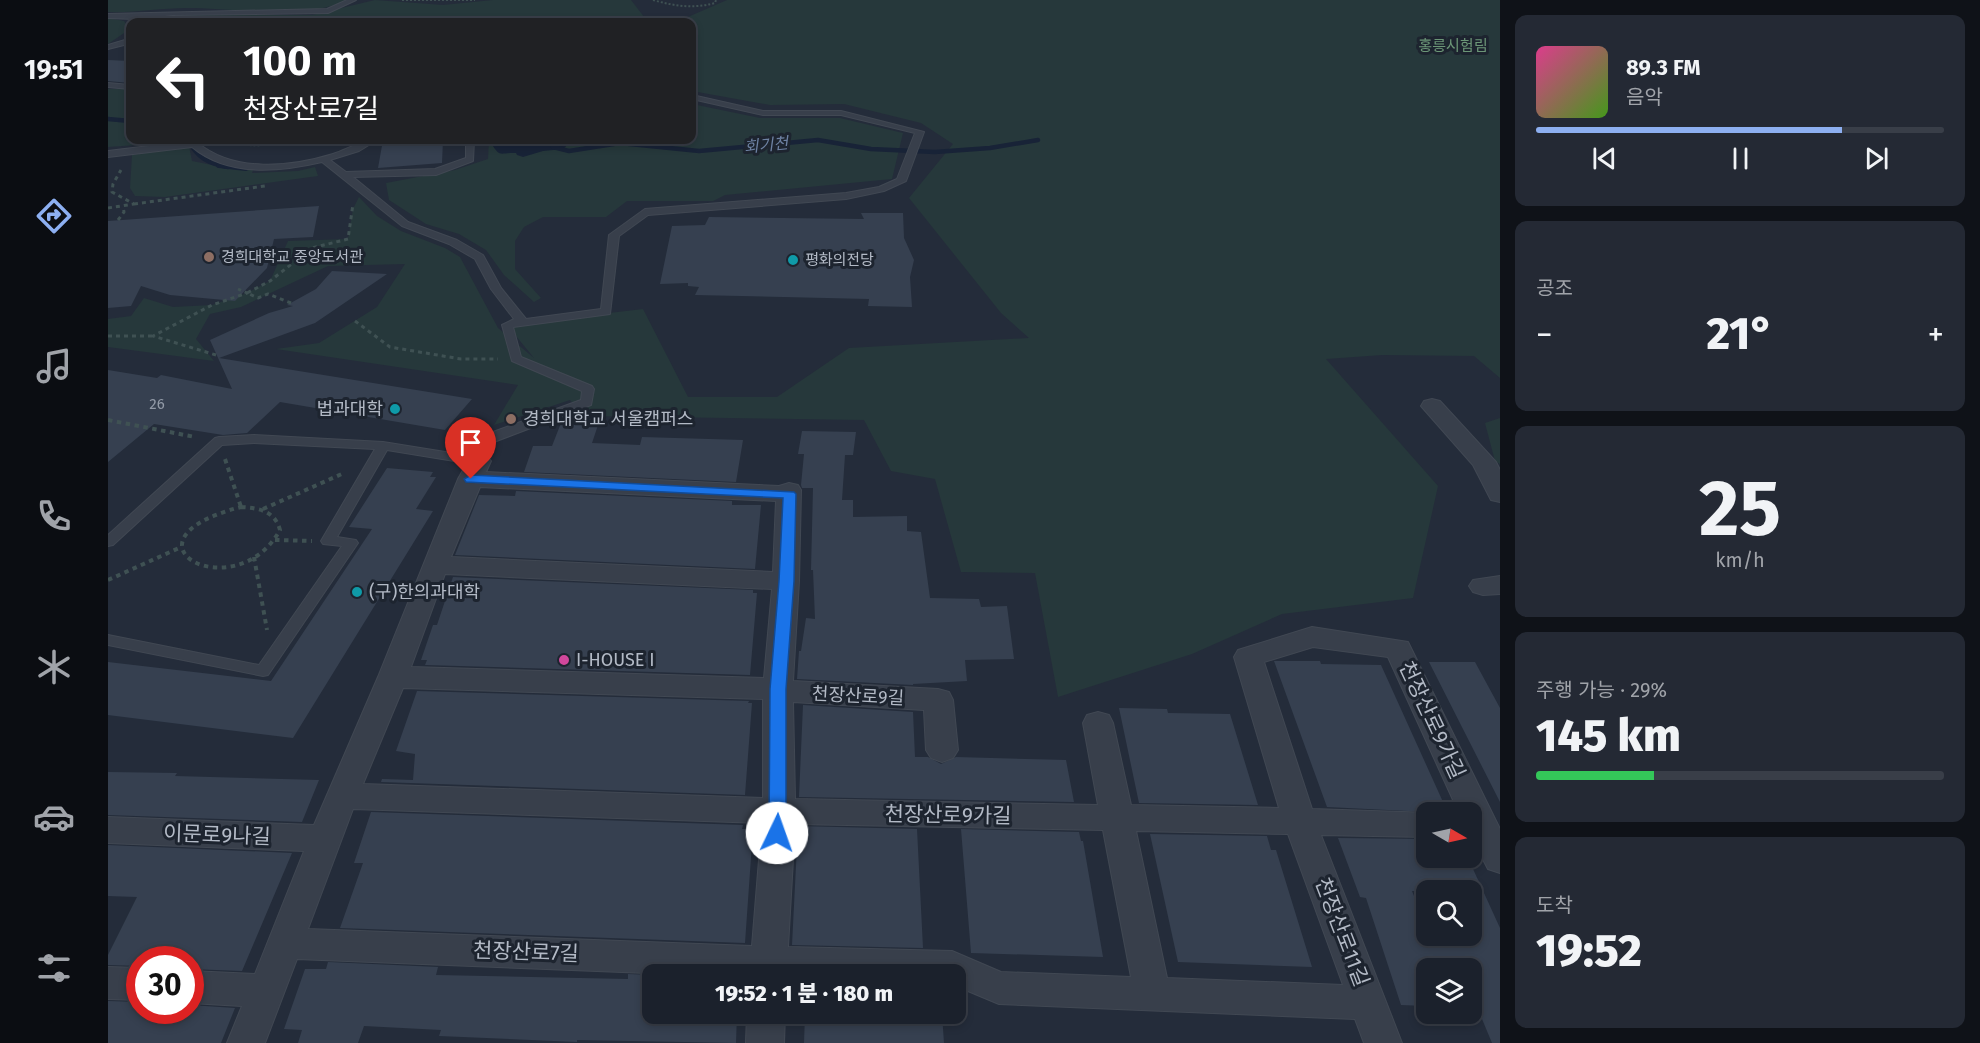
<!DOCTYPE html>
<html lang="ko">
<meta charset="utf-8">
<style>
:root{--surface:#1b212c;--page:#242934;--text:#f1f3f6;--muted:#a0a3a9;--line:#393e48;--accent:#8daff1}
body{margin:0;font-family:"Fira Sans","Noto Sans KR",sans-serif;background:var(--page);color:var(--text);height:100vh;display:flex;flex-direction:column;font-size:22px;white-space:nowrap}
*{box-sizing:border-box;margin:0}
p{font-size:20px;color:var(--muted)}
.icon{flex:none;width:33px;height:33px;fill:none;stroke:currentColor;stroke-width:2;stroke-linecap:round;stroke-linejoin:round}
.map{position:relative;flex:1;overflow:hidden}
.panel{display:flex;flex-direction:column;gap:15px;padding:15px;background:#0f1218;width:480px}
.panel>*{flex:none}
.top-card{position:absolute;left:18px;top:18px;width:570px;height:126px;border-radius:12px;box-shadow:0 3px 9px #0003,0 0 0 2px var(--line);background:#202124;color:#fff;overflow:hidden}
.needle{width:39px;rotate:99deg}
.buttons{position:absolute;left:1308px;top:802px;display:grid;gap:12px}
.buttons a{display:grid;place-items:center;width:66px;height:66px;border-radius:12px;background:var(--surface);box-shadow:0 3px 9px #0003,0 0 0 2px var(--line);font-size:30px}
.speed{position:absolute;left:18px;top:946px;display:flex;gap:12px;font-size:30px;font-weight:700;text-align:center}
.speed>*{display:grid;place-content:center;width:78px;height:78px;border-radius:50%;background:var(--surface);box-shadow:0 3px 9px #0003,0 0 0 2px var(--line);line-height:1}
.speed .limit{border:9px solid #d22;background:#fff;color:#111}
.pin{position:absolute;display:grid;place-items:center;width:51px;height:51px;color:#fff;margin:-62px -26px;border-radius:50% 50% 50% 0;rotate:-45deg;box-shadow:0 0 6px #0007}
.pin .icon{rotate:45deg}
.me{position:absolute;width:66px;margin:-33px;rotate:3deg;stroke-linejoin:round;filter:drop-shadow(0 0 4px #0008)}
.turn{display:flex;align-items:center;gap:21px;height:126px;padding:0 18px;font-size:27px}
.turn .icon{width:78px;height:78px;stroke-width:2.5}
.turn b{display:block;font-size:42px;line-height:51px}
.big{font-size:45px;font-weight:800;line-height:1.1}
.panel .widget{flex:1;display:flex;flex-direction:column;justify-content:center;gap:9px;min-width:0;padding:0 21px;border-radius:12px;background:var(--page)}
.panel .dial{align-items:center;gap:0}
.dial b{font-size:78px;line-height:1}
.song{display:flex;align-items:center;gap:18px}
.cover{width:72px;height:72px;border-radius:9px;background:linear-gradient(135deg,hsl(330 70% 55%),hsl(100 70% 35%))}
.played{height:6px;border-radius:3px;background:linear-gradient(90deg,var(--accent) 75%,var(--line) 75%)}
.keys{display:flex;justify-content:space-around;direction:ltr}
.heat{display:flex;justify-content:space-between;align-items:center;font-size:33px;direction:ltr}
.charge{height:9px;border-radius:4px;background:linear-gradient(90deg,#34c759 29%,var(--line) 0)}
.trip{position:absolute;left:534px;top:964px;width:324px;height:60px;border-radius:12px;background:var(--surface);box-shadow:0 3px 9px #0003,0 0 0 2px var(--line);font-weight:800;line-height:60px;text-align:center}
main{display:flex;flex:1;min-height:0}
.dock{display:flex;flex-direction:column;width:108px;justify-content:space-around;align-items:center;background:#0b0d12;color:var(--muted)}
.dock .icon{width:42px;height:42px}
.dock .active{color:var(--accent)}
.dock b{font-size:27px;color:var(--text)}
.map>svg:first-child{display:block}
.green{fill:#26383b}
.water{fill:#182337}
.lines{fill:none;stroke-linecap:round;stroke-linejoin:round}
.stream-far1{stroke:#182337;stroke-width:4.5}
.stream{stroke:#182337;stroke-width:6}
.building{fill:#364050;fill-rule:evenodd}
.lane-casing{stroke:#414853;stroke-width:2}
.street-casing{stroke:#414853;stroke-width:2}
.path-far2{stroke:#3f5153;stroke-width:2;stroke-dasharray:2 2;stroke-linecap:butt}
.path-far1{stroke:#3f5153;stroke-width:3;stroke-dasharray:4 4;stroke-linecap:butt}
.path{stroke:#3f5153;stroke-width:4;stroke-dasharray:4.5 4.5;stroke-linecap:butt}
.lane{fill:#383f4b;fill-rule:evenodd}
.street{fill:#383f4b;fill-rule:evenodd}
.route{fill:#1a73e8;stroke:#114b97;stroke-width:1.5}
.education-dot{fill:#8d6e63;stroke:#1d242f;stroke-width:2}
.culture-dot{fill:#0f9aa8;stroke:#1d242f;stroke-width:2}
.hotel-dot{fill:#d1479c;stroke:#1d242f;stroke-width:2}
.labels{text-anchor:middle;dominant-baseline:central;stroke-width:6;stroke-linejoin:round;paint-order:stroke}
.far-park-label{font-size:15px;fill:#6c9677;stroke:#1d242f}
.far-poi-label{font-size:15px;fill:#b3bac6;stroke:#1d242f;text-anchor:start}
.number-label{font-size:15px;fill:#929aa7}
.far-water-label{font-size:16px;font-style:italic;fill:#6e82a3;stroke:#1d242f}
.poi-label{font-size:18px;fill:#b3bac6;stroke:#1d242f;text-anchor:start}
.street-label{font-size:18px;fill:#b3bac6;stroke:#1d242f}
.near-street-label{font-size:21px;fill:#b3bac6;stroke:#1d242f}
</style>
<main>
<nav class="dock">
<b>19:51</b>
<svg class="icon active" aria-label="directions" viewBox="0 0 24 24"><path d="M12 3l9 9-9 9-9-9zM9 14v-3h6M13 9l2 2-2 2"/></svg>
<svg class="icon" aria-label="music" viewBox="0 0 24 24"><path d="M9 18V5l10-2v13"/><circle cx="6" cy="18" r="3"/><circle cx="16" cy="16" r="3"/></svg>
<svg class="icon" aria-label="phone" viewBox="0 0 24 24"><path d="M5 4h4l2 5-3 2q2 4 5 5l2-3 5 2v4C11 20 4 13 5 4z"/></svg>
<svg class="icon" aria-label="climate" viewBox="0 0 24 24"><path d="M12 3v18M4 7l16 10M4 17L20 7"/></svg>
<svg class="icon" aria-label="car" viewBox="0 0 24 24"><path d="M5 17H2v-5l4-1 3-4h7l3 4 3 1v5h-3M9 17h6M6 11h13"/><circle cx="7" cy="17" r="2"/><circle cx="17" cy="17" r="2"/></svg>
<svg class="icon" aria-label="filters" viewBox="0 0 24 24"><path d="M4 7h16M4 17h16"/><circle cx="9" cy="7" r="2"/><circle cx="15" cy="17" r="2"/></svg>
</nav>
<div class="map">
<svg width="1392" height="1043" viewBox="0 0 1392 1043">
<rect width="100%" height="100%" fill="#242c3a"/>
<path class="green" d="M0 0H239C200 20 123 8 79 8 52 8 27 13 0 12Z
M267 0 335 5 385 0H523L540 22 573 20 619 0H1392V378L1366 356 1274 355 1218 359 1330 486 1305 598 1174 614 1084 654 950 697 927 573 853 572 827 479 783 471 756 420 476 416 462 400 386 425 410 385 168 349 211 343 269 307 297 264 220 266 133 307 102 314 88 339 106 361 0 347V319L23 316 36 298 65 307 104 305 139 293 162 281 180 241 240 239 245 209 251 197 269 216 293 231 337 248 352 257 390 328 426 358 399 325 535 309 580 397H669L741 348 921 338 893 313 801 198 845 144 813 123 736 104 662 105 584 91V22H43L45 20 71 15H204Z
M0 18 16 21 22 29 0 44Z
M0 89H22V140H73L72 142 0 147Z
M584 104 652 118H732L795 133 784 179 617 195 605 201H519L498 217H435L416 227 407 241V269L433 298 426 302 396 275 378 250 351 234 318 224 281 200 278 183 347 170 380 159 381 140H584Z
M81 146 84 161 119 168 145 170 144 173 190 171 207 167 210 176 57 197 27 196 22 188 24 155Z
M1392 418V464L1387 461 1377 423Z"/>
<path class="water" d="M389 140H465L455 149 435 151 415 157 409 155 408 153C392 152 393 159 383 143Z"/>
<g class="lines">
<path class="stream-far1" d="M0 119 22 121
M81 140C88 158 102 164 120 167
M445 147 461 151 512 143 591 151 710 140 763 149 827 152 882 148 930 140"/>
<path class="stream" d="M111 165 138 168"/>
</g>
<path class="building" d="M0 60 22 61V83L0 81Z
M275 140H335L334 163 270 168Z
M211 206 205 237 166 239 159 268 127 301 62 295 33 286 23 306 0 308V221Z
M753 213H795L796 238 806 260 802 277 804 307 760 306 761 299 587 295 591 287 580 286V283L552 284 564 226 597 225 601 217 756 219Z
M224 271 279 274 207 323 111 358 364 399 337 430 172 402 139 433 115 435 46 424 0 462V370L49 378 53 375 124 389 102 340 161 313 185 306 179 305 208 289Z
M453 423 490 425 484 443 532 445 534 437 635 440 628 482 416 472 425 446H444Z
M694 431 748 432 745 455H737L734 500H745V517L799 516V531L813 532 822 598 871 599 873 607 899 606 906 659 857 660 859 681 805 684V685L689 679 691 651H693L698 618 707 619 705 570H703L705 488H694L693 485 696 454H690Z
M279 468 325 472 322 477H328L308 509 325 511 185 738 0 715V662L163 681 264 529 241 527Z
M408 491 624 501V505H653L647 569 347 555 371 495 407 496Z
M345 577 645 590V593H649L642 675 317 665 319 660H313L325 625H329Z
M1166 661H1212L1213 664 1273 665 1340 813 1219 807Z
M1321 662H1367L1392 708V802Z
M309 691 641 701 640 703H644L637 795 273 782 274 779 305 780 307 754 288 751Z
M695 705 805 712 807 757H820L833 764 848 757 958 760 966 802 691 797Z
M1011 708 1059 709 1060 713 1122 714 1150 805 1031 803Z
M0 772 69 773 67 776 211 780 194 822 0 815Z
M263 812 635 825 634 829H645L637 943 232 928 255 863H246Z
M690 826 809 829 815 948 684 945Z
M853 829 971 832 973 841H975L995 957 863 953Z
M1042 834 1159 836 1163 850H1168L1204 967 1070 962Z
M1230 838 1318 839V858H1360L1392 928V1043H1384L1364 995V969H1318V1006L1293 1005 1258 898 1252 897ZM1304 891H1364V936H1318V927Z
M0 845 184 853 134 971 82 969V960H32V966L0 965V955L29 897 0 896Z
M220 962 330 967 328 975 520 979V974L544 975V1014H629L628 1043 469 1040V1042L331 1036 333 1030 256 1026 250 1043H190L194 1030 176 1029 197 969H218Z
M0 1001 32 1002V1011H82V1005L127 1008 113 1043H0Z
M697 1014H834L836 1043H696Z"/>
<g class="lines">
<defs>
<path id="lane" d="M239 0H248L220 13 64 15 33 19V22H27L26 19 0 18V14L219 9Z
M17 40H20V44L0 49V45Z
M0 83 22 85V89L0 87Z
M584 95 655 111H733L816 132 798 181 776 191 738 199 540 215 511 236 502 314 405 327 413 357 484 386 486 389 483 405 370 448 377 461 371 465 279 450 229 537 248 540 250 543 160 675 155 676 0 645V635L151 665 234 546 215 544 213 541 267 449 146 443 114 445 5 545 0 546V535L107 438 111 437 146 435 275 442 362 456 357 447 359 444 385 432 473 400 474 391 404 361 394 325 406 319 383 289 367 259 341 244 294 226 214 162C171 172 120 177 84 147L0 157V151L91 140 90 143C126 173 183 167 225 154 240 149 254 140 269 140L251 151 222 160 238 172 327 169 358 158V140H366L365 161 328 175 245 177 300 222 349 240 375 255 393 288 418 319 493 309 501 235 537 209 738 193 771 187 789 179 807 133 733 115H655L584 99Z"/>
<path id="street" d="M1324 399 1332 401 1388 462 1392 470V502L1383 500 1365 465 1313 406 1316 401Z
M371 454 379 456 383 461 378 472 671 486 681 483 690 485 693 490 691 581 685 681 830 689 841 692 845 700 850 750 845 758 834 762 823 758 818 750 816 710 685 702 687 799 990 805 975 723 979 715 990 712 1001 715 1005 723 1023 805 1171 808 1126 657 1130 650 1204 627 1300 642 1392 829V873L1380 869 1364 838V813H1351L1280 657 1205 647 1156 662 1204 809 1324 813H1318V837L1213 835 1294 1043H1256L1247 1019 891 1004 848 986V975H590L189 959 157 1043H119L134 1006 82 1003V971L147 974 196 851 0 843V817L206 825 270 677 350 479 363 456ZM372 487 668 501 665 572 343 557ZM337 574 664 589 656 678 303 667ZM295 688 655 699V798L255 784ZM245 809 654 823 644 946 200 929ZM687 824 995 830 1023 977 893 972 844 951 680 947ZM1028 831 1180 834 1235 985 1059 978Z
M1392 576V594L1375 595 1365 592 1361 586 1365 580Z
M0 967 32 968V1000L0 999Z
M639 1014H677L676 1043H638Z"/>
</defs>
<use href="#lane" class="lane-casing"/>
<use href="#street" class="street-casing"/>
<path class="path-far2" d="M294 0H367
M545 0C566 6 585 9 607 3L608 0
M118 140C139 148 159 146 180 140"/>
<path class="path-far1" d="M26 204 157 186
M0 208 26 204 4 192 5 184 13 170
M10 220 16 212 15 207
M183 303 160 294 150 298 139 293 162 281 204 248 240 239 245 204
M247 321 282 347 353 359H390
M0 336H45
M108 355 45 336 104 305 139 293 130 289"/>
<path class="path" d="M0 420 87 437
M117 459 133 507
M133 507C151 508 167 511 172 530 127 611 0 541 133 507Z
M155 509 236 473
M167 540 204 541
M146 557 159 630
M0 580 71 548"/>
<use href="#lane" class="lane"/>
<use href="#street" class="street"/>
</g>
<path class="route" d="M363 475 686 492 688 494 686 581 678 689V833L676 838 669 840 663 838 661 833 662 689 671 581 675 498 358 482 356 479Z"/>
<g class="education-dot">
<circle cx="101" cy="257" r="6"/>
<circle cx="403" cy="419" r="6"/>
</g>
<g class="culture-dot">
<circle cx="685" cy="260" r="6"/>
<circle cx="287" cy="409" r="6"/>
<circle cx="249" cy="592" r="6"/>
</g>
<circle class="hotel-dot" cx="456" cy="660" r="6"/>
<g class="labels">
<g class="far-park-label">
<text x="1345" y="46">홍릉시험림</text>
</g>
<g class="far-poi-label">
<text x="113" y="257">경희대학교 중앙도서관</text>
<text x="697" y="260">평화의전당</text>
</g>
<g class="number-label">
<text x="49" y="404">26</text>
</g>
<g class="far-water-label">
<text transform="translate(658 145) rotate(-6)">회기천</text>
</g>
<g class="poi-label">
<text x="275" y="409" text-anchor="end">법과대학</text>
<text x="415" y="419">경희대학교 서울캠퍼스</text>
<text x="261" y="592">(구)한의과대학</text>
<text x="468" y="660">I-HOUSE I</text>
</g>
<g class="street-label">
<text transform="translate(750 696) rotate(3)">천장산로9길</text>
</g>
<g class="near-street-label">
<text transform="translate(1324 720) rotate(65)">천장산로9가길</text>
<text transform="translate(840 815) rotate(1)">천장산로9가길</text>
<text transform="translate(109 835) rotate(2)">이문로9나길</text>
<text transform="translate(1234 932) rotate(69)">천장산로11길</text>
<text transform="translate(418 952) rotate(2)">천장산로7길</text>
</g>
</g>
</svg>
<div class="buttons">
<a><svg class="needle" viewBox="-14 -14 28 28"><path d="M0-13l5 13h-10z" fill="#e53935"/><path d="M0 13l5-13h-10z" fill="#a0a3a9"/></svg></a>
<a><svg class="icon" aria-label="search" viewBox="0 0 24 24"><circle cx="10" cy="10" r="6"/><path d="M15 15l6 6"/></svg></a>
<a><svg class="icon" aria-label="layers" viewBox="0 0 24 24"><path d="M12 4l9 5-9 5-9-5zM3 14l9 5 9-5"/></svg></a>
</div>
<div class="speed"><div class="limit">30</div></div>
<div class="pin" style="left:363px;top:479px;background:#d93025"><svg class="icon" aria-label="arrive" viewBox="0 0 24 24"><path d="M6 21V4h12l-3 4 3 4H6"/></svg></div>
<svg class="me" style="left:669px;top:833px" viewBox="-20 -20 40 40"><circle r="19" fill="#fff"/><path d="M0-13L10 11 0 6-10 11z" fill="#1a73e8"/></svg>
<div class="trip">19:52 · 1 분 · 180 m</div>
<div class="top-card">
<div class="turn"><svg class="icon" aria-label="left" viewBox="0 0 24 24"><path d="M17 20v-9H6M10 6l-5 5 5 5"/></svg><div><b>100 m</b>천장산로7길</div></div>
</div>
</div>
<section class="panel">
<div class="widget">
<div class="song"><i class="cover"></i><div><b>89.3 FM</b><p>음악</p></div></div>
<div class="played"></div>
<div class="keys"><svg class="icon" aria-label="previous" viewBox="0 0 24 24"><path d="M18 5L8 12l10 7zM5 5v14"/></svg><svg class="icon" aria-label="pause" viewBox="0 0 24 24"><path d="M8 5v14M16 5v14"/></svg><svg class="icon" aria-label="next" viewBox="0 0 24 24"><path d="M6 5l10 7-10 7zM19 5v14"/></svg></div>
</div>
<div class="widget"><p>공조</p>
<div class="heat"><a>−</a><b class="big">21°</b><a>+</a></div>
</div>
<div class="widget dial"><b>25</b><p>km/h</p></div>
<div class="widget"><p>주행 가능 · 29%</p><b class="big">145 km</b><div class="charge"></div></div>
<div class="widget"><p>도착</p><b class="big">19:52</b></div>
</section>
</main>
